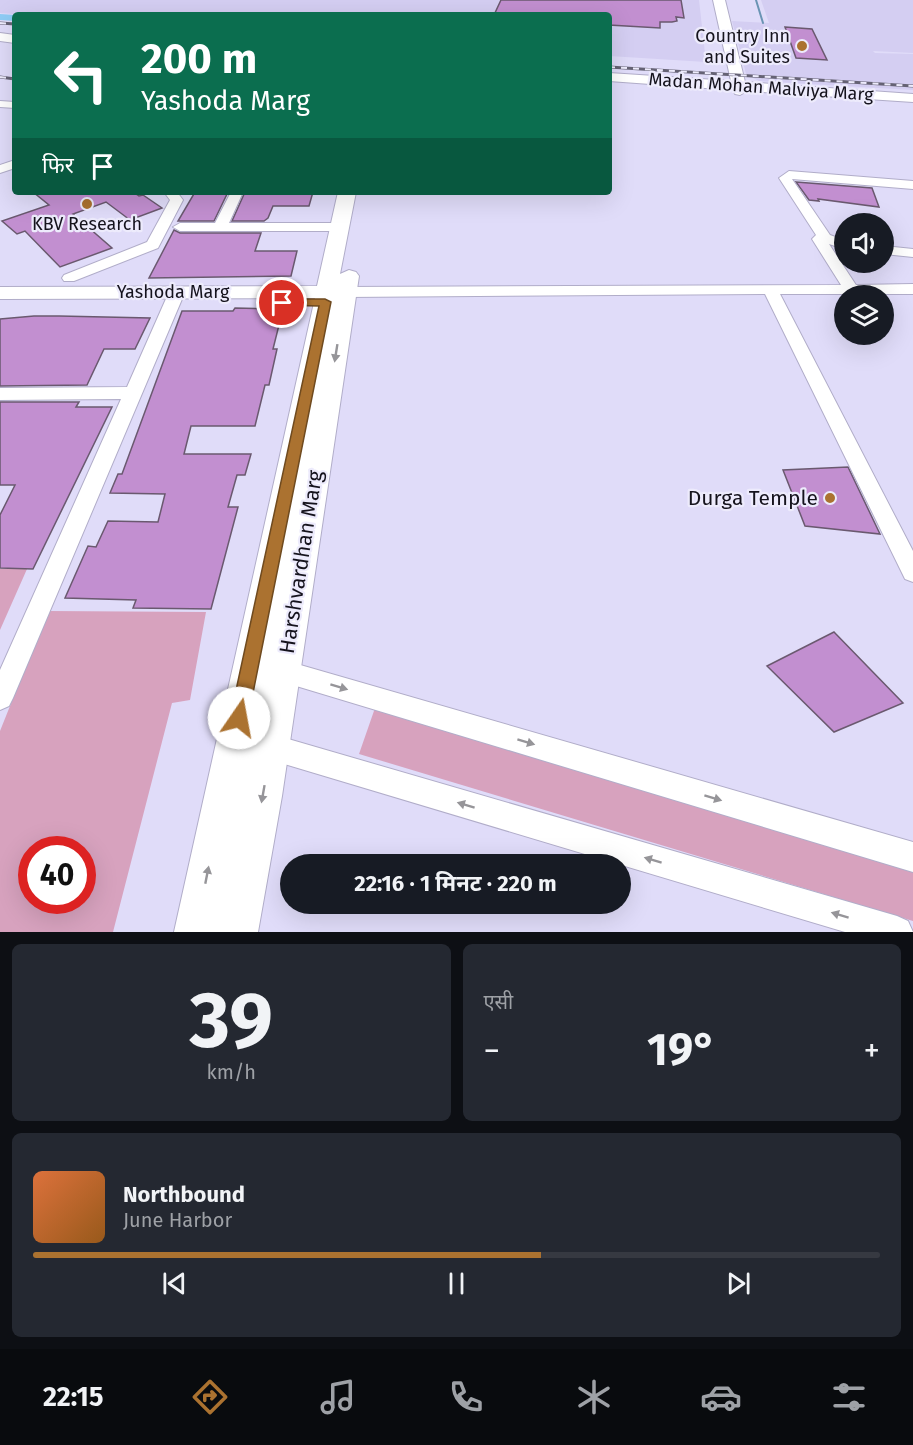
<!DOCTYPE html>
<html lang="hi">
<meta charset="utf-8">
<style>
:root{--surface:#171b24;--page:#242831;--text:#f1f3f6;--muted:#9ea1a6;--line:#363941;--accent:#ab7230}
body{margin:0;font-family:"Fira Sans","Noto Sans Devanagari",sans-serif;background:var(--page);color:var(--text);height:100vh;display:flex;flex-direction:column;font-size:22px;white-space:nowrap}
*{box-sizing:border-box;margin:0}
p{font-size:20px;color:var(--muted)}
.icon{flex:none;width:33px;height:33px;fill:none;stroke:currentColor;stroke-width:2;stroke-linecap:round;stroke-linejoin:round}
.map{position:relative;height:932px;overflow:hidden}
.panel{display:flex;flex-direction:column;gap:12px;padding:12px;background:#0d0f14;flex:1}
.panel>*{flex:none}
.top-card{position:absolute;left:12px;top:12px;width:600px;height:183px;border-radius:6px;box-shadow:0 6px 24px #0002;background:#0b6e4f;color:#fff;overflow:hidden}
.tools{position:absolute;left:834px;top:213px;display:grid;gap:12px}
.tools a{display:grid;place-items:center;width:60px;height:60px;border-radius:50%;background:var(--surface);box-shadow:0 6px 24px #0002;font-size:30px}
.speed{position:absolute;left:18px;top:836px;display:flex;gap:12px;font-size:30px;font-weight:700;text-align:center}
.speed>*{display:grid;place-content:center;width:78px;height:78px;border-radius:50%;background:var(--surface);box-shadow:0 6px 24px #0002;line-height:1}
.speed .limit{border:9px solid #d22;background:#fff;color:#111}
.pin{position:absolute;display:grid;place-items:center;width:51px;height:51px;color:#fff;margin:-26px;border:3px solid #fff;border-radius:50%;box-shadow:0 2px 6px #0007}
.me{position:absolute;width:66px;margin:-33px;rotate:12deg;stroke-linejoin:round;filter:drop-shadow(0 0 4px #0008)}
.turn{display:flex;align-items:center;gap:21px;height:126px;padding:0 30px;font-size:27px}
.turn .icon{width:78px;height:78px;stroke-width:2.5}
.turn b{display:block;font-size:42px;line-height:51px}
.then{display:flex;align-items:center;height:57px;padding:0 30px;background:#0003;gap:12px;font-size:22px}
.big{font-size:45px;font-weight:700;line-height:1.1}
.panel .tile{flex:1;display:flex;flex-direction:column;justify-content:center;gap:9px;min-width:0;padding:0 21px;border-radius:9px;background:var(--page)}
.panel .dial{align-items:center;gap:0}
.dial b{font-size:78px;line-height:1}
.song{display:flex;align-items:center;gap:18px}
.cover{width:72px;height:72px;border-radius:9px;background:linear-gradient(135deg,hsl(20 70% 55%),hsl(30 70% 35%))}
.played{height:6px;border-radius:3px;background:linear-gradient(90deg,var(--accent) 60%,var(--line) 60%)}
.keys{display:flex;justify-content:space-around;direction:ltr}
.heat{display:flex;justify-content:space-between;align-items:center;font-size:33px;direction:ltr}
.panel .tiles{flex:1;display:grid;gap:12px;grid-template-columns:1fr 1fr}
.tile:last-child{grid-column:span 2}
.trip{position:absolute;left:280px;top:854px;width:351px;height:60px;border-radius:30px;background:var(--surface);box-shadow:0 6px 24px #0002;font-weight:700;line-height:60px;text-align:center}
.menu{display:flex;height:96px;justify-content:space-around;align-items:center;background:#090b0e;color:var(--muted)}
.menu .icon{width:42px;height:42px}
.menu .active{color:var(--accent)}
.menu b{font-size:27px;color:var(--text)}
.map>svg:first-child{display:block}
.built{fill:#d4cef2}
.green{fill:#d7a2be;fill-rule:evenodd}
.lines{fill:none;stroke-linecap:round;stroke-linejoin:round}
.stream{stroke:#6a94b4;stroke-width:2}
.canal{fill:#8eccf5;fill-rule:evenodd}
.building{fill:#c28fd0;stroke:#6a596f;stroke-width:1.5}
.street-casing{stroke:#b1adc9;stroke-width:2}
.secondary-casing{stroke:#b1adc9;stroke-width:2}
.street{fill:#fff;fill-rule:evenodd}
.secondary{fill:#fff;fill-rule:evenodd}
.rail-casing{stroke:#656274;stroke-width:3}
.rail{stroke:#edebfc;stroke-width:2;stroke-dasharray:6;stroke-linecap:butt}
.oneway{fill:#969599}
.route{fill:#ab7230;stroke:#6f4a1f;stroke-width:1.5}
.poi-dot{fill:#ab7230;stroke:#edebfc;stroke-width:2}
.labels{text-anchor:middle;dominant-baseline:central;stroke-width:4.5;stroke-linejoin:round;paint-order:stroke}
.far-poi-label{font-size:18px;fill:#15131d;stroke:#edebfc;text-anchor:end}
.far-street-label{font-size:18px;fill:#15131d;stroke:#edebfc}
.poi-label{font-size:21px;fill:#15131d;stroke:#edebfc;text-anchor:end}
.street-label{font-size:21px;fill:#15131d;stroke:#edebfc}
</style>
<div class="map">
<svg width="913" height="932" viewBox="0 0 913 932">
<rect width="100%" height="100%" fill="#e0dcf9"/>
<path class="built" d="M0 0H699L706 62 609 56V15H27L0 13Z
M761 0H913V53L873 51 875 53 913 54V90L759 81 746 74 732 21 769 23Z"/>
<path class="green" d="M0 569H27L0 630Z
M48 611 206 612 190 700 172 703 113 932H0V731ZM32 849H82V900H32Z
M375 708 913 869V921L359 754Z"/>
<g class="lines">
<path class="stream" d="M756 0 763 23"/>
<path class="canal" d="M0 14 15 15V21L0 20Z"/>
</g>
<path class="building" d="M501 0H681L684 18 676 17 677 21 672 22H660V28L609 25V15H494Z
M785 27 812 29 827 60 796 58Z
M796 182 872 188 879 207 818 199 819 201 809 200Z
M33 192H133L139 196 143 195 162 208 130 220 106 202 73 214 112 248 60 267 25 231 17 234 2 221 49 205Z
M195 192H228L214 221H178Z
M245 192H313L309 206H273L268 218 264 221H232Z
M174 230 180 233H261L255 251H297L291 276 149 278Z
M235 308 283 309 273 349H277L269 385H265L255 426H191L184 454H251L245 475H237L228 507H238L211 609 133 608 136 600 65 598 88 546 96 547 108 521 158 522 165 494 110 493 118 474H122L182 311H233Z
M34 316H59L150 318 135 349H104L87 385 0 386V319Z
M0 402H79L76 407H112L33 569 0 568V515L15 485H0Z
M848 467 880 534 805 526 783 470Z
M834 632 903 703 834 732 767 666Z"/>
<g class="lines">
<defs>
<path id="street" d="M0 101 15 102V108L0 107Z
M15 160V168L0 173V165Z
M789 171 913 181V189L792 179 830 235 844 240V249L829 244 856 285 913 284V294H780L913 551V582L905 579 765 294 346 297 338 292 346 287 841 285 812 239 816 235 779 178Z
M164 192H177L183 200 158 248 74 281H64L62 278 64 275 147 242 170 200Z
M231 192H243L229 223H341L348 227 341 231H180L173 227 180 223H215Z
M884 246 913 249V257L884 254Z
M177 287 185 292 13 698 9 706 0 710V670L121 399 0 400V388L127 387 169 292Z
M283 660 913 842V872L283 682 274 679 271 671 274 663Z
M271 734 897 916 908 921 913 932H845L271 760 262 756 258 747 262 738Z"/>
<path id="secondary" d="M713 0H725L745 82 913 94V102L747 91 740 95 735 94 733 90 609 81V73L731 81Z
M0 33 15 35V43L0 41Z
M338 192H356L340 274 349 270 356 272 359 276 282 796 258 932H174L315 298 0 299V287L317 286Z"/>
</defs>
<use href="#street" class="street-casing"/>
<use href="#secondary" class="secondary-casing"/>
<use href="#street" class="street"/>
<use href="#secondary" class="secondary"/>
<defs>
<path id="rail" d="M0 23 15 24
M609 67 913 86
M0 77 15 79"/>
</defs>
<use href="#rail" class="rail-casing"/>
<use href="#rail" class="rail"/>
</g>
<defs><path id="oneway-solid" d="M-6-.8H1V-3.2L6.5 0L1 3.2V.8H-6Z" transform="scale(1.5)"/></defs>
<g class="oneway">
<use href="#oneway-solid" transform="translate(336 353) rotate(99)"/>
<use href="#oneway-solid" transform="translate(339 687) rotate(17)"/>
<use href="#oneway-solid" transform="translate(526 742) rotate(17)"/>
<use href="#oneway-solid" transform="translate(263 794) rotate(100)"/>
<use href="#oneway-solid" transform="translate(713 798) rotate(17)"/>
<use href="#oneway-solid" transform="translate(466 805) rotate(-163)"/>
<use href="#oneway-solid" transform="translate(653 860) rotate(-163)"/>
<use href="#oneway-solid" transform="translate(207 875) rotate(-79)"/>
<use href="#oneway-solid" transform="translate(840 915) rotate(-163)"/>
</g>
<path class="route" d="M282 299H325L331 302 248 718 245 724 239 726 232 724 230 718 319 306 278 305V300Z"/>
<g class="poi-dot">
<circle cx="802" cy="46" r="6"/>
<circle cx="87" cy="204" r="6"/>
<circle cx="830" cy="498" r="6"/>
</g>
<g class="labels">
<g class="far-poi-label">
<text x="790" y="36">Country Inn<tspan x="790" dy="21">and Suites</tspan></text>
<text x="87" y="224" text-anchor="middle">KBV Research</text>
</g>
<g class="far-street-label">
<text transform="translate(761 87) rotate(4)">Madan Mohan Malviya Marg</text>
<text x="173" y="292">Yashoda Marg</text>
</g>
<g class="poi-label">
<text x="818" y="498">Durga Temple</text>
</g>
<g class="street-label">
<text transform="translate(301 562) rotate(-81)">Harshvardhan Marg</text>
</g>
</g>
</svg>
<div class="tools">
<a><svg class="icon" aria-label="sound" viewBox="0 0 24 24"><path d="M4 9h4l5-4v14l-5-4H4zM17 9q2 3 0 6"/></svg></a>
<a><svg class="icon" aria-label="layers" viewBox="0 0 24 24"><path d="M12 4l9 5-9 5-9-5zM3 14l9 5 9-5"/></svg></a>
</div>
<div class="speed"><div class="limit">40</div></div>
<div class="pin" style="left:282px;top:303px;background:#d93025"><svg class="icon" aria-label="arrive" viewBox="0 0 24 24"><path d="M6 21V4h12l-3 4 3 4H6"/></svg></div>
<svg class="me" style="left:239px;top:718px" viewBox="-20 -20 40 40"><circle r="19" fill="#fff"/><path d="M0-13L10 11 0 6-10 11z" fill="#ab7230"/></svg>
<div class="trip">22:16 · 1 मिनट · 220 m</div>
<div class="top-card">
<div class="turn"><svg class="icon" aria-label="left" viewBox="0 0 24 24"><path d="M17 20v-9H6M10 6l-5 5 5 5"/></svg><div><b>200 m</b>Yashoda Marg</div></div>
<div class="then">फिर<svg class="icon" aria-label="arrive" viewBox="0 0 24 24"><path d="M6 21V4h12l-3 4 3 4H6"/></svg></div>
</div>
</div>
<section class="panel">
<div class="tiles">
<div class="tile dial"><b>39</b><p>km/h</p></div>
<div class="tile"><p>एसी</p>
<div class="heat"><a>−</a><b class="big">19°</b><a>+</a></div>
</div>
<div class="tile">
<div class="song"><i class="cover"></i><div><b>Northbound</b><p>June Harbor</p></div></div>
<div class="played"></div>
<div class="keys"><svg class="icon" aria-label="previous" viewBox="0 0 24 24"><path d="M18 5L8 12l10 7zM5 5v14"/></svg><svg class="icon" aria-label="pause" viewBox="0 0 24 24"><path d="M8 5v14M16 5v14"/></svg><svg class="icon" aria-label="next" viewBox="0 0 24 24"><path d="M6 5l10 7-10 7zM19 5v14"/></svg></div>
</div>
</div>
</section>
<nav class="menu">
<b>22:15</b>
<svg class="icon active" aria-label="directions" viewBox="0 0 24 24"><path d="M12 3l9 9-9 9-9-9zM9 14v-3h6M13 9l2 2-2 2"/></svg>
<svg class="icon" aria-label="music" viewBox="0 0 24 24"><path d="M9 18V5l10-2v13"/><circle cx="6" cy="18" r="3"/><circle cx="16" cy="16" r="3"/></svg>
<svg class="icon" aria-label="phone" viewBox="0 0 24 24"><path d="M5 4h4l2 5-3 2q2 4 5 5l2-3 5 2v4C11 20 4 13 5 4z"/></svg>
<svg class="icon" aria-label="climate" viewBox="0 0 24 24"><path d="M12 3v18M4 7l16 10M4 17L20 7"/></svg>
<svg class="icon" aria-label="car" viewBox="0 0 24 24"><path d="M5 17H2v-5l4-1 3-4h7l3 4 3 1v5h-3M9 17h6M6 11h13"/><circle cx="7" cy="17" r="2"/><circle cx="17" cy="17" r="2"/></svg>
<svg class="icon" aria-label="filters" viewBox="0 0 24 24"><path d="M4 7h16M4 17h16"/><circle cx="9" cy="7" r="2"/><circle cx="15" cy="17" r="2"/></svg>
</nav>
